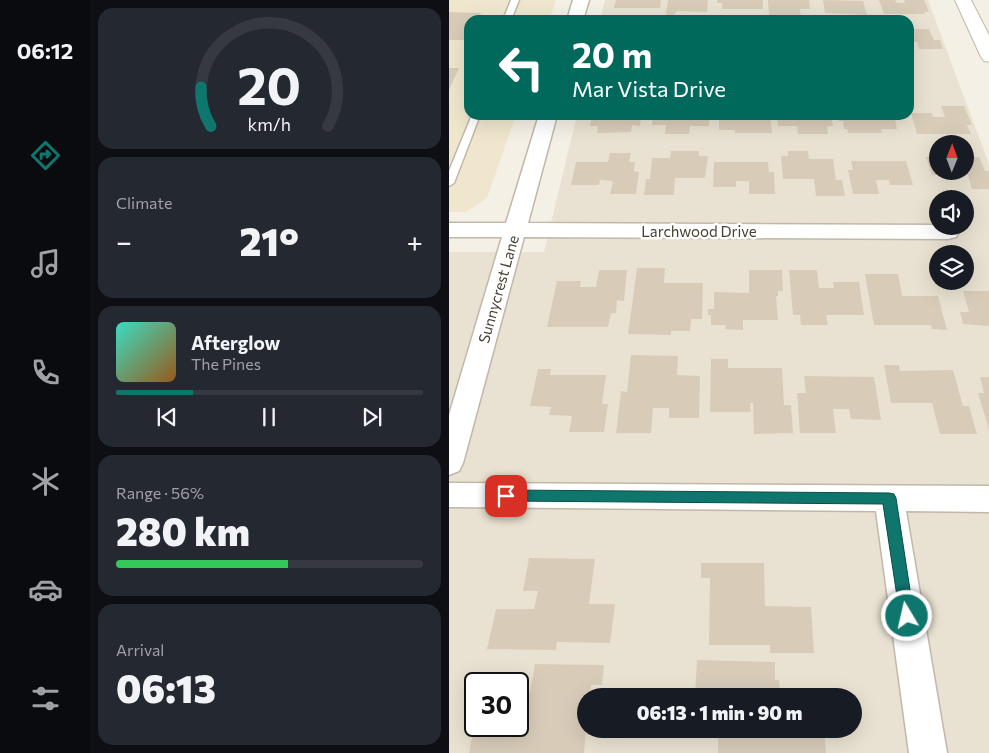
<!DOCTYPE html>
<meta charset="utf-8">
<style>
:root{--surface:#171b24;--page:#242831;--text:#f1f3f6;--muted:#9ea1a6;--line:#363941;--accent:#0f766e}
body{margin:0;font-family:Commissioner,sans-serif;background:var(--page);color:var(--text);height:100vh;display:flex;flex-direction:column;font-size:19px;white-space:nowrap}
*{box-sizing:border-box;margin:0}
p{font-size:16px;color:var(--muted)}
.icon{flex:none;width:28px;height:28px;fill:none;stroke:currentColor;stroke-width:2;stroke-linecap:round;stroke-linejoin:round}
.map{position:relative;flex:1;overflow:hidden}
.drawer{display:flex;flex-direction:column;gap:8px;padding:8px;background:#0d0f14;width:359px}
.drawer>*{flex:none}
.guide{position:absolute;left:15px;top:15px;width:450px;height:105px;border-radius:15px;box-shadow:0 5px 20px #0002;background:#00695c;color:#fff;overflow:hidden}
.needle{width:32px;rotate:1deg}
.buttons{position:absolute;left:480px;top:135px;display:grid;gap:10px}
.buttons a{display:grid;place-items:center;width:45px;height:45px;border-radius:50%;background:var(--surface);box-shadow:0 5px 20px #0002;font-size:25px}
.speed{position:absolute;left:15px;top:672px;display:flex;gap:10px;font-size:25px;font-weight:700;text-align:center}
.speed>*{display:grid;place-content:center;width:65px;height:65px;border-radius:50%;background:var(--surface);box-shadow:0 5px 20px #0002;line-height:1}
.speed .limit{border:2px solid #111;border-radius:8px;background:#fff;color:#111}
.pin{position:absolute;display:grid;place-items:center;width:42px;height:42px;color:#fff;margin:-21px;border-radius:10px;box-shadow:0 2px 8px #0006}
.me{position:absolute;width:55px;margin:-28px;rotate:351deg;stroke-linejoin:round;filter:drop-shadow(0 0 4px #0008)}
.turn{display:flex;align-items:center;gap:18px;height:105px;padding:0 25px;font-size:22px}
.turn .icon{width:65px;height:65px;stroke-width:2.5}
.turn b{display:block;font-size:35px;line-height:42px}
.big{font-size:38px;font-weight:800;line-height:1.1}
.drawer .card{flex:1;display:flex;flex-direction:column;justify-content:center;gap:8px;min-width:0;padding:0 18px;border-radius:15px;background:var(--page)}
.drawer .dial{align-items:center;gap:0}
.dial svg{height:130px;overflow:visible;fill:none;stroke:var(--line);stroke-width:7;stroke-linecap:round;text-anchor:middle}
.dial text{fill:var(--text);stroke:none}
.song{display:flex;align-items:center;gap:15px}
.cover{width:60px;height:60px;border-radius:8px;background:linear-gradient(135deg,hsl(170 70% 55%),hsl(30 70% 35%))}
.played{height:5px;border-radius:2px;background:linear-gradient(90deg,var(--accent) 25%,var(--line) 25%)}
.keys{display:flex;justify-content:space-around;direction:ltr}
.heat{display:flex;justify-content:space-between;align-items:center;font-size:28px;direction:ltr}
.charge{height:8px;border-radius:4px;background:linear-gradient(90deg,#34c759 56%,var(--line) 0)}
.trip{position:absolute;left:128px;top:688px;width:285px;height:50px;border-radius:25px;background:var(--surface);box-shadow:0 5px 20px #0002;font-weight:800;line-height:50px;text-align:center}
main{display:flex;flex:1;min-height:0}
.menu{display:flex;flex-direction:column;width:90px;justify-content:space-around;align-items:center;background:#090b0e;color:var(--muted)}
.menu .icon{width:35px;height:35px}
.menu .active{color:var(--accent)}
.menu b{font-size:22px;color:var(--text)}
.map>svg:first-child{display:block}
.residential{fill:#e9e2d2;fill-rule:evenodd}
.education{fill:#efe6cd}
.building{fill:#d8ccb9}
.lines{fill:none;stroke-linecap:round;stroke-linejoin:round}
.service-casing{stroke:#c1b8a7;stroke-width:3}
.minor-casing{stroke:#c1b8a7;stroke-width:3}
.tertiary-casing{stroke:#c1b8a7;stroke-width:2}
.service{fill:#fff;fill-rule:evenodd}
.minor{fill:#fff;fill-rule:evenodd}
.tertiary{fill:#fff;fill-rule:evenodd}
.route{fill:#0f766e;stroke:#0a4d48}
.labels{text-anchor:middle;dominant-baseline:central;stroke-width:5;stroke-linejoin:round;paint-order:stroke}
.street-label{font-size:15px;fill:#484034;stroke:#fff}
</style>
<main>
<nav class="menu">
<b>06:12</b>
<svg class="icon active" aria-label="directions" viewBox="0 0 24 24"><path d="M12 3l9 9-9 9-9-9zM9 14v-3h6M13 9l2 2-2 2"/></svg>
<svg class="icon" aria-label="music" viewBox="0 0 24 24"><path d="M9 18V5l10-2v13"/><circle cx="6" cy="18" r="3"/><circle cx="16" cy="16" r="3"/></svg>
<svg class="icon" aria-label="phone" viewBox="0 0 24 24"><path d="M5 4h4l2 5-3 2q2 4 5 5l2-3 5 2v4C11 20 4 13 5 4z"/></svg>
<svg class="icon" aria-label="climate" viewBox="0 0 24 24"><path d="M12 3v18M4 7l16 10M4 17L20 7"/></svg>
<svg class="icon" aria-label="car" viewBox="0 0 24 24"><path d="M5 17H2v-5l4-1 3-4h7l3 4 3 1v5h-3M9 17h6M6 11h13"/><circle cx="7" cy="17" r="2"/><circle cx="17" cy="17" r="2"/></svg>
<svg class="icon" aria-label="filters" viewBox="0 0 24 24"><path d="M4 7h16M4 17h16"/><circle cx="9" cy="7" r="2"/><circle cx="15" cy="17" r="2"/></svg>
</nav>
<section class="drawer">
<div class="card dial"><svg viewBox="0 0 100 80">
<path d="M14 69A42 42 0 1 1 86 69"/>
<path d="M14 69A42 42 0 0 1 8 45" stroke="#0f766e"/>
<text x="50" y="56" font-size="32" font-weight="700">20</text>
<text x="50" y="72" font-size="11">km/h</text>
</svg></div>
<div class="card"><p>Climate</p>
<div class="heat"><a>−</a><b class="big">21°</b><a>+</a></div>
</div>
<div class="card">
<div class="song"><i class="cover"></i><div><b>Afterglow</b><p>The Pines</p></div></div>
<div class="played"></div>
<div class="keys"><svg class="icon" aria-label="previous" viewBox="0 0 24 24"><path d="M18 5L8 12l10 7zM5 5v14"/></svg><svg class="icon" aria-label="pause" viewBox="0 0 24 24"><path d="M8 5v14M16 5v14"/></svg><svg class="icon" aria-label="next" viewBox="0 0 24 24"><path d="M6 5l10 7-10 7zM19 5v14"/></svg></div>
</div>
<div class="card"><p>Range · 56%</p><b class="big">280 km</b><div class="charge"></div></div>
<div class="card"><p>Arrival</p><b class="big">06:13</b></div>
</section>
<div class="map">
<svg width="541" height="753" viewBox="0 0 541 753">
<rect width="100%" height="100%" fill="#f5f0e5"/>
<path class="residential" d="M156 0H479L540 164V753H0V252H95L128 115H460V20H151ZM489 144H516V171H489ZM489 199H516V226H489ZM489 254H516V281H489ZM26 684H69V726H26ZM136 696H404V729H136Z"/>
<path class="education" d="M0 0H107L100 20H20V115H67L38 198 17 212H0Z"/>
<path class="building" d="M167 0H212L211 8H165Z
M219 0H259L258 12 228 11 225 15H217Z
M268 0H314V9H273V3H268Z
M319 0H360L361 9H351L352 17H320Z
M374 0 414 1 418 15 376 13Z
M430 0H446L448 3H456L455 0H475L480 12H475L476 14H435Z
M0 12 32 13 29 20H20L19 40H0Z
M460 29H480L485 40H491L494 49H470L468 42H460Z
M0 68H10L0 90Z
M492 106H515L523 125H518L522 134H468L462 113H483L484 117H496Z
M143 115H198V118H192L191 126 183 125 182 132 148 133 149 126H141Z
M204 115H260V126H241L240 134H216L217 125H203Z
M270 115H321L323 133H286V130H270Z
M328 115H382L384 126H378L379 134H349L348 126H329Z
M389 115H445L448 129H432L433 133H399L398 129H395L394 121H390Z
M222 151H250V156H259L256 178H226L225 195H195L197 179H201L203 158H221Z
M339 151H359L360 159H384L387 180H393L396 196H367L365 179H334L332 156H339Z
M161 153H182L180 162H186L185 171 190 172 187 194H161L164 181 151 180 150 185H122L127 162H159Z
M477 157H489V171H516V157H530L536 171H541V189H523L519 175H483Z
M402 161H457L464 185H441L440 180H427L430 194H404L399 170H404Z
M265 162H319L320 172H325L326 194H300V181H287V187H264Z
M188 268H216L215 283H254L253 319H242L241 331H222V335L179 334Z
M150 270H178L175 301 168 300 167 313H162L159 327H98L108 281H132L131 287H147Z
M300 270H333L334 291H329V296H327L329 320H294V330L276 329 277 325H262V315H259V309H265V292L300 293Z
M340 270H368L370 288H385L384 282H410L415 315H377L379 325H352L351 315H344Z
M416 274H449L453 296H489L498 330 483 329 482 325H425Z
M514 291H541V326L514 324 511 312H520Z
M182 355 229 356 228 375 251 376 250 418H220V408H204L202 433H167L172 391 178 392Z
M262 359H279V368H333L335 405H342L344 433 305 434 304 403H301L302 412H261Z
M435 365H450L451 371 504 370 514 406H520L528 434H491L483 403H442Z
M89 369H102L101 375H157L153 404H159L155 432H120L123 416 100 415 102 407 81 406Z
M355 376 425 377 432 420 402 419 400 409H384L387 433H351L348 393H357Z
M531 377H541V433L529 393H535Z
M80 558 146 559 140 604H166L161 643 108 642 107 650 38 649 47 609H85L89 591H74Z
M252 563H315L316 606 362 607 365 653H321V645H260L261 578H252Z
M248 660 326 662V680H330L331 696H246Z
M86 664 155 665 153 685H142L141 696H136L137 729 135 753H20L25 726H69L73 692H81Z
M245 729H375L377 753H269V736L245 735Z"/>
<g class="lines">
<defs>
<path id="service" d="M62 0H70L62 20H54Z
M23 115H31L5 183 0 186V171Z"/>
<path id="minor" d="M124 0H140L134 20H118Z
M90 115H108L79 223 489 225 507 227 510 232 507 237 499 239 75 237 14 463 10 471 0 475V415L53 237H0V223H57Z
M0 483 541 486V512L457 511 498 753H460L427 511 0 507Z"/>
<path id="tertiary" d="M506 0H522L541 37V62L535 61 532 57Z"/>
</defs>
<use href="#service" class="service-casing"/>
<use href="#minor" class="minor-casing"/>
<use href="#tertiary" class="tertiary-casing"/>
<use href="#service" class="service"/>
<use href="#minor" class="minor"/>
<use href="#tertiary" class="tertiary"/>
</g>
<path class="route" d="M57 490 440 493 445 494 447 498 465 616 463 621 458 623 453 621 451 616 434 504 57 501 53 499 51 496 53 492Z"/>
<g class="labels">
<g class="street-label">
<text x="250" y="231">Larchwood Drive</text>
<text transform="translate(49 289) rotate(-74)">Sunnycrest Lane</text>
</g>
</g>
</svg>
<div class="buttons">
<a><svg class="needle" viewBox="-14 -14 28 28"><path d="M0-13l5 13h-10z" fill="#e53935"/><path d="M0 13l5-13h-10z" fill="#9ea1a6"/></svg></a>
<a><svg class="icon" aria-label="sound" viewBox="0 0 24 24"><path d="M4 9h4l5-4v14l-5-4H4zM17 9q2 3 0 6"/></svg></a>
<a><svg class="icon" aria-label="layers" viewBox="0 0 24 24"><path d="M12 4l9 5-9 5-9-5zM3 14l9 5 9-5"/></svg></a>
</div>
<div class="speed"><div class="limit">30</div></div>
<div class="pin" style="left:57px;top:496px;background:#d93025"><svg class="icon" aria-label="arrive" viewBox="0 0 24 24"><path d="M6 21V4h12l-3 4 3 4H6"/></svg></div>
<svg class="me" style="left:458px;top:616px" viewBox="-20 -20 40 40"><circle r="17" fill="#0f766e" stroke="#fff" stroke-width="3"/><path d="M0-11L8 9 0 5-8 9z" fill="#fff"/></svg>
<div class="trip">06:13 · 1 min · 90 m</div>
<div class="guide">
<div class="turn"><svg class="icon" aria-label="left" viewBox="0 0 24 24"><path d="M17 20v-9H6M10 6l-5 5 5 5"/></svg><div><b>20 m</b>Mar Vista Drive</div></div>
</div>
</div>
</main>
